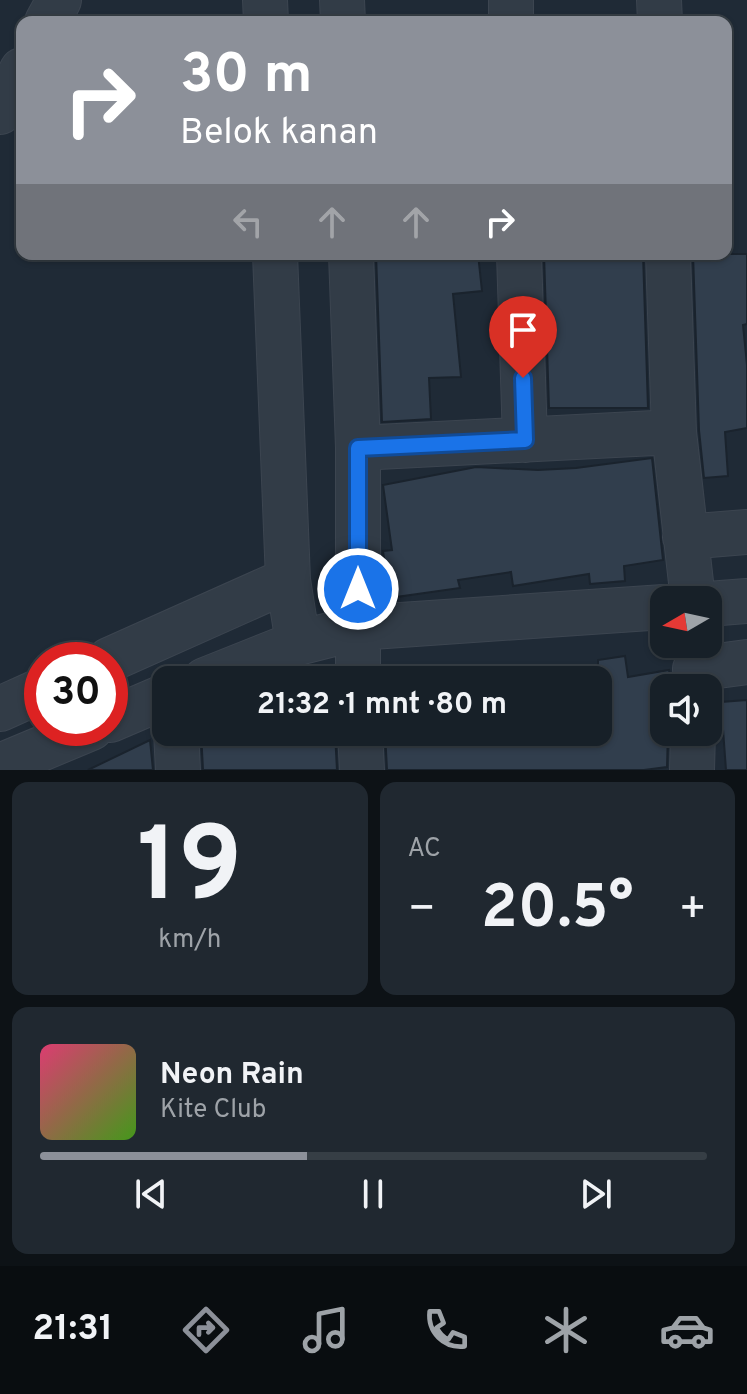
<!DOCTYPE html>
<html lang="id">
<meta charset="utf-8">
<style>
:root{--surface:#172028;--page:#202830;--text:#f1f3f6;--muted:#9ea3a8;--line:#363e45;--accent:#8c9099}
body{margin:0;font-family:Overpass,sans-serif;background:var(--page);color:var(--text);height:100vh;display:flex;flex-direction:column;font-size:30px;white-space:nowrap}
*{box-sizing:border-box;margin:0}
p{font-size:26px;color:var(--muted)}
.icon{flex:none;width:44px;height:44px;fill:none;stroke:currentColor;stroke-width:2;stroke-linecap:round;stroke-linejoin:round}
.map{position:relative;height:770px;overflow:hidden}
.panel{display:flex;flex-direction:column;gap:12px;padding:12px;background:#0d1216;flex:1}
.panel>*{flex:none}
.top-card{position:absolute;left:16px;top:16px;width:716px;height:244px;border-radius:16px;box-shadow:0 2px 6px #0004,0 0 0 2px var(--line);background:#8c9099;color:#fff;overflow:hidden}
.needle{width:52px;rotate:261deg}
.fabs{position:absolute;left:650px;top:586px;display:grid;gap:16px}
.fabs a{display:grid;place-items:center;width:72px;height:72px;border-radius:16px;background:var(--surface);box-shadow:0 2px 6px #0004,0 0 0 2px var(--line);font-size:40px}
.speed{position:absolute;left:24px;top:642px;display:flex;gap:16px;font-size:40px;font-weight:700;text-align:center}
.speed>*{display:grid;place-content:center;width:104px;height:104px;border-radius:50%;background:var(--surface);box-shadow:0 2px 6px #0004,0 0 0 2px var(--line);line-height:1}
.speed .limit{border:12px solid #d22;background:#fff;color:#111}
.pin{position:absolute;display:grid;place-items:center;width:68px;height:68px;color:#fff;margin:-82px -34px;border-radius:50% 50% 50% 0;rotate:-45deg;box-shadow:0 0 8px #0007}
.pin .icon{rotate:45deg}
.me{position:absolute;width:88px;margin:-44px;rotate:0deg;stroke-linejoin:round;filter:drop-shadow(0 0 6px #0008)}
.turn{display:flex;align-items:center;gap:28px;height:168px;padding:0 32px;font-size:36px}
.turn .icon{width:104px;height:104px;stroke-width:2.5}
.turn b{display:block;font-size:56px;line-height:68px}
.lanes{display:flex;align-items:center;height:76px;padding:0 32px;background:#0003;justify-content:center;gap:40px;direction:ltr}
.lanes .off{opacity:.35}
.big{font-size:60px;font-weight:700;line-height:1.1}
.panel .widget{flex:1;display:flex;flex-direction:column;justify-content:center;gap:12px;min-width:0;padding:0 28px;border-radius:16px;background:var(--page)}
.panel .dial{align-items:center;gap:0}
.dial b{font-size:104px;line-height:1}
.song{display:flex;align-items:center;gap:24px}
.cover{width:96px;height:96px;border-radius:12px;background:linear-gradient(135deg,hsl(340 70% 55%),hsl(100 70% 35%))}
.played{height:8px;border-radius:4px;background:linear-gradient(90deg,var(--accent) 40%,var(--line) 40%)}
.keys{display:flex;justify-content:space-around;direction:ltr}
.heat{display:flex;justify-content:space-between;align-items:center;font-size:44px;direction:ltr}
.panel .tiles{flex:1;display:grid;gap:12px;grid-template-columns:1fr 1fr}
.widget:last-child{grid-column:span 2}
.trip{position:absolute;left:152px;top:666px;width:460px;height:80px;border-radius:16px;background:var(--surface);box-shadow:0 2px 6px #0004,0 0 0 2px var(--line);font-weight:700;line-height:80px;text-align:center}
.tabs{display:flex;height:128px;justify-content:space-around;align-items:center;background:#090d10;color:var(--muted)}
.tabs .icon{width:56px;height:56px}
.tabs .active{color:var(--accent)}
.tabs b{font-size:36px;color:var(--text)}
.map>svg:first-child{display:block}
.building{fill:#313e4d;stroke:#1a232d;stroke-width:2}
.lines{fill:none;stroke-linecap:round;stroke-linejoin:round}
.minor-casing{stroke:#3c4550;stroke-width:46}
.minor{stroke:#323c47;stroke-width:44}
.route-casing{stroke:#114b97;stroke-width:20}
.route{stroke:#1a73e8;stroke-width:14}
</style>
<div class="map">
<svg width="747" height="770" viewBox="0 0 747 770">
<rect width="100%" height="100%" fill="#1f2a36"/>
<path class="building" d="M376 254H478L482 291 453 294 461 377 429 378 431 419 382 422Z
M544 254H643L648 408H549Z
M693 254H747V324L743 325 747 365V428L725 432 728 476 704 478 699 430Z
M652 458 663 560 624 566 625 581 590 584 589 574 513 586 511 572 458 580 460 588 389 598 383 551 392 550 383 485 476 467 538 470 576 468Z
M625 656 628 677 669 670 672 688H664V732H668L667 767 644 770H387L385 732H598V660Z
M747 700V770H726L721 702Z
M201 732H335L337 770H203Z
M150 740 153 770H88Z"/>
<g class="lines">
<defs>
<path id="minor" d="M265 0 266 22
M342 0 343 22
M511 0V22
M659 0 660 22
M47 22 59 0
M0 112 22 70
M275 254 288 580 298 643
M351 254 358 448V680
M519 254 525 440
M668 254 674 432 693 600
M358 448 674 432
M685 537 747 532
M708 604 747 601
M109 660 288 580
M695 669 747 662
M205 680 298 643 357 628 664 607
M0 709 42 690
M110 720 166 696
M176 732 178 770
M360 732 362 770
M0 766 91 728
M692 770 693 732"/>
</defs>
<use href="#minor" class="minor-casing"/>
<use href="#minor" class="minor"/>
</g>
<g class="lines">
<defs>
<path id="route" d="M358 589V448L525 440 523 378"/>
</defs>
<use href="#route" class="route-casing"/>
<use href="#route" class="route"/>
</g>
</svg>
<div class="fabs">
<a><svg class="needle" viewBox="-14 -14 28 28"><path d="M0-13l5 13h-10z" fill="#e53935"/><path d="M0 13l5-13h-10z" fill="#9ea3a8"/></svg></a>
<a><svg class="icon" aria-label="sound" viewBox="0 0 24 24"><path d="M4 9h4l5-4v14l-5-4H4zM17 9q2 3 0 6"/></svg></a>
</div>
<div class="speed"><div class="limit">30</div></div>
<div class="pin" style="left:523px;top:378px;background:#d93025"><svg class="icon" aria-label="arrive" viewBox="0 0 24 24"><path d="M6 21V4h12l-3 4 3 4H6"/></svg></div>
<svg class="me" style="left:358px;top:589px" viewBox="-20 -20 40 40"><circle r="17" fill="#1a73e8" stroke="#fff" stroke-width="3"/><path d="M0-11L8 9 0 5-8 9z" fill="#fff"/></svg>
<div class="trip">21:32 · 1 mnt · 80 m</div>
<div class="top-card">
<div class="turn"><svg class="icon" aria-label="right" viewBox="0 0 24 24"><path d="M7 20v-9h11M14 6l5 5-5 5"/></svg><div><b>30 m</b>Belok kanan</div></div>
<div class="lanes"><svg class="icon off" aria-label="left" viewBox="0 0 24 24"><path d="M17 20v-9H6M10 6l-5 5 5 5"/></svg><svg class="icon off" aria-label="ahead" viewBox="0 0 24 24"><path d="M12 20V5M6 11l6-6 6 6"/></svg><svg class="icon off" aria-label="ahead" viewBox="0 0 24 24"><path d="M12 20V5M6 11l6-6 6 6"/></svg><svg class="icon" aria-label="right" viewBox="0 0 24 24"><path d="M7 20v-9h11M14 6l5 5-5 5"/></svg></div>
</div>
</div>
<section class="panel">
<div class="tiles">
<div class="widget dial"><b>19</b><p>km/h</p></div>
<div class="widget"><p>AC</p>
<div class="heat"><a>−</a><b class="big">20.5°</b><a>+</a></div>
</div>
<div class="widget">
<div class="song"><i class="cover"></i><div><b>Neon Rain</b><p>Kite Club</p></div></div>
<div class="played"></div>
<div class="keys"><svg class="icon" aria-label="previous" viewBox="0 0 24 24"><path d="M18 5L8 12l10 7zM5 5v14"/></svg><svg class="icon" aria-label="pause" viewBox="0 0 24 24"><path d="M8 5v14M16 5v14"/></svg><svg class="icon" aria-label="next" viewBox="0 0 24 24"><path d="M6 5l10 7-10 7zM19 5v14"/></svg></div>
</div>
</div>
</section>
<nav class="tabs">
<b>21:31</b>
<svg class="icon active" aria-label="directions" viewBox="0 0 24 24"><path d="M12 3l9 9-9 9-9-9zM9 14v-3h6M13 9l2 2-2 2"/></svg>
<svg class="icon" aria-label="music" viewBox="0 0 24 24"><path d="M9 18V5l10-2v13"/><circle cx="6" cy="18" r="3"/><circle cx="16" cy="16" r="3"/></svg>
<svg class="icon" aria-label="phone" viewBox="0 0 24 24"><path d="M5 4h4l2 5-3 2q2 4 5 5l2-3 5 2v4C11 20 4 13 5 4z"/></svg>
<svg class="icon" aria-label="climate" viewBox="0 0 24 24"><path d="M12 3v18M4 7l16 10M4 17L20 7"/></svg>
<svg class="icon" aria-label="car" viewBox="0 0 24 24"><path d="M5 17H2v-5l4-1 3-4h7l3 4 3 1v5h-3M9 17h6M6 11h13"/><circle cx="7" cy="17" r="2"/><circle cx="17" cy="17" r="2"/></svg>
</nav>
